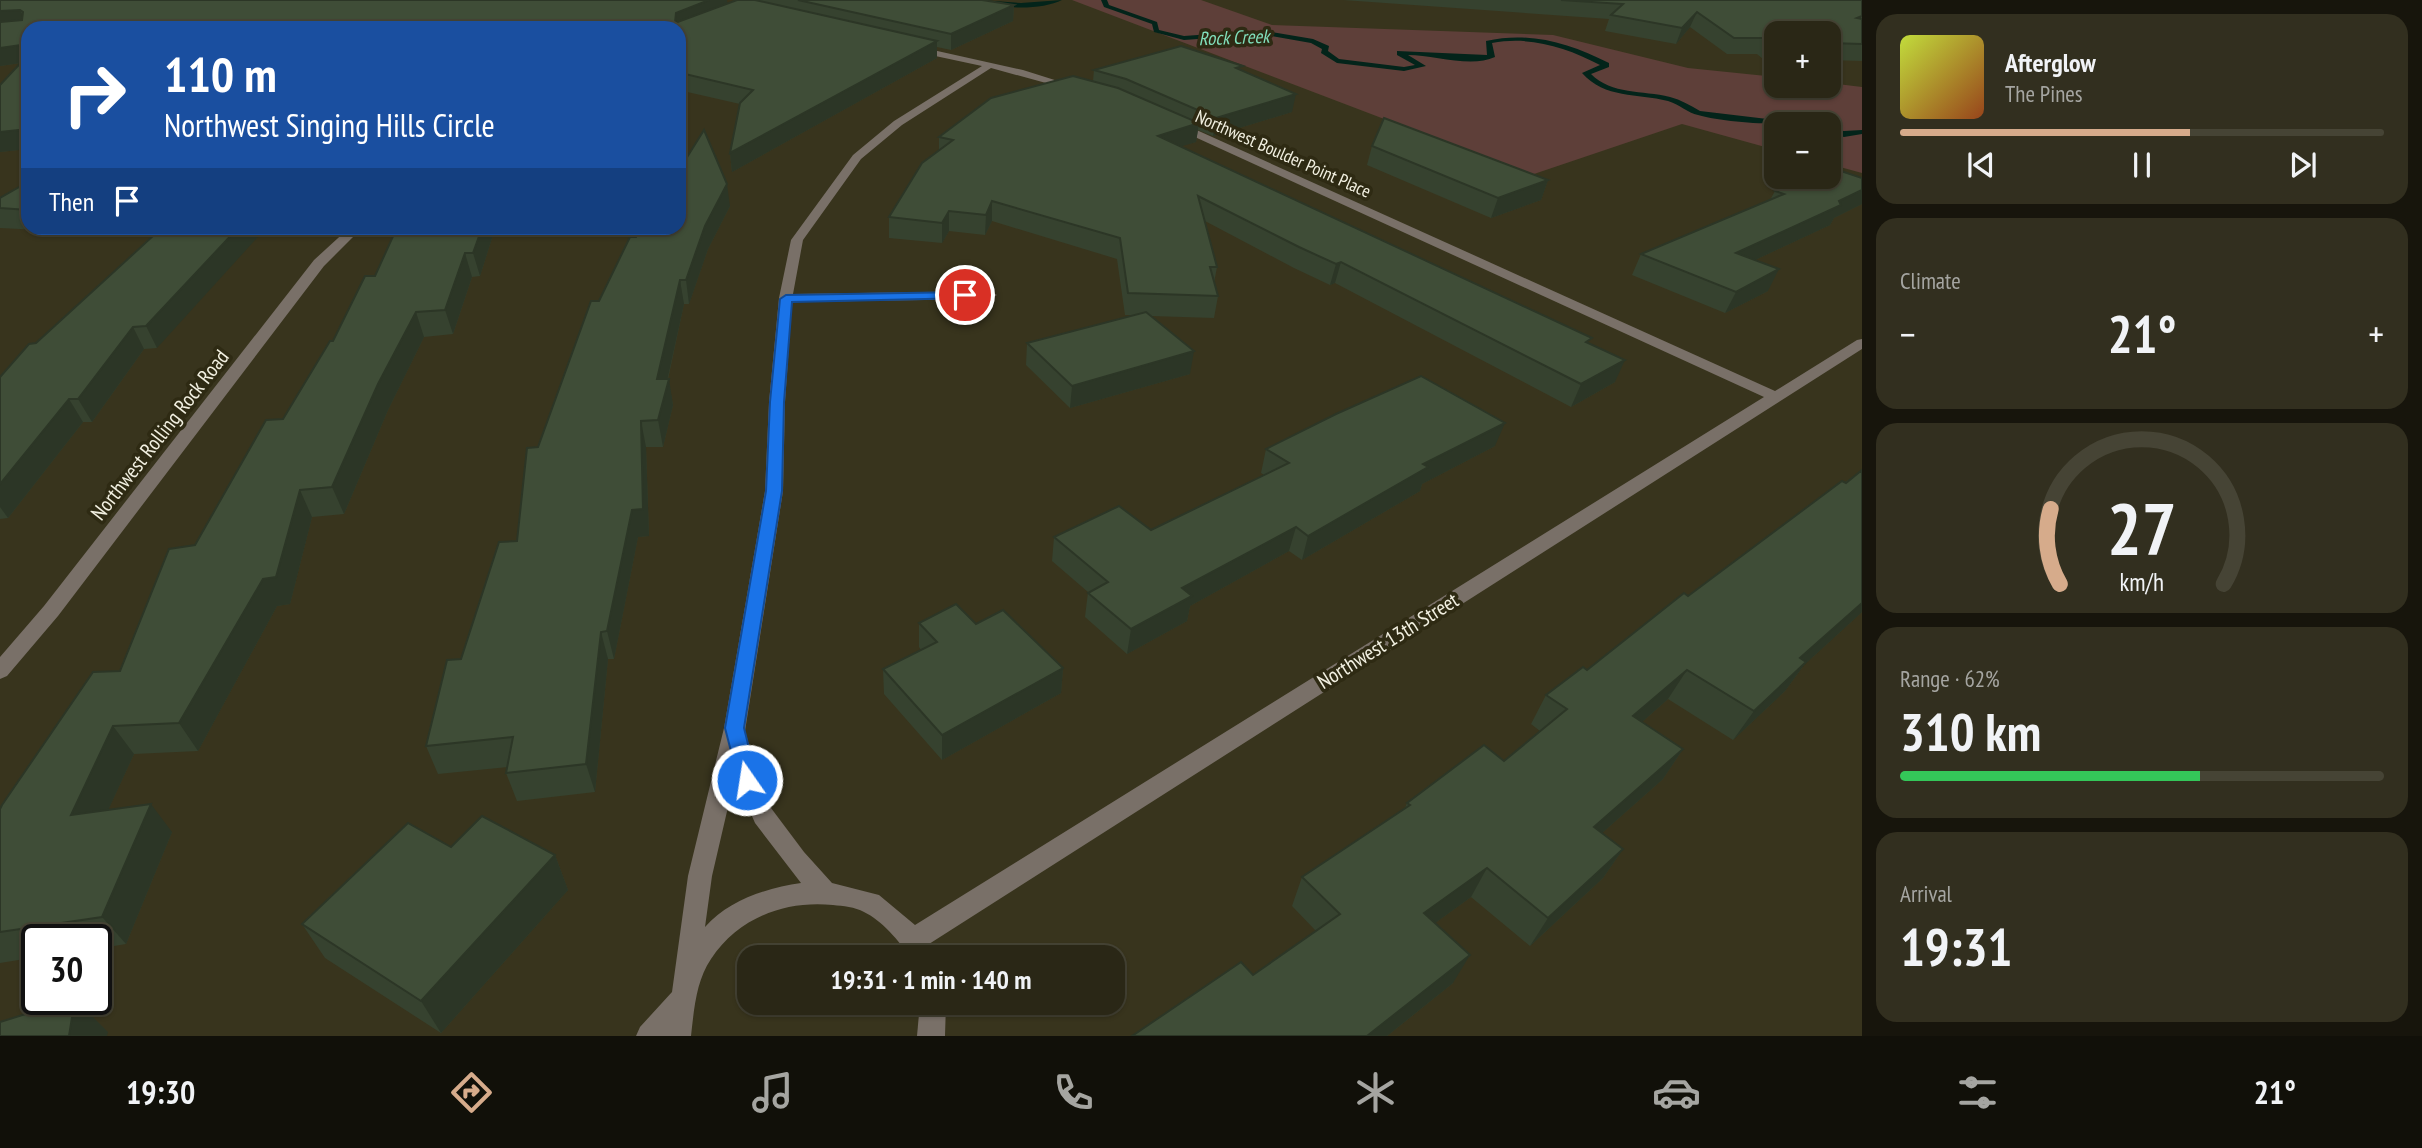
<!DOCTYPE html>
<meta charset="utf-8">
<style>
:root{--surface:#2a2716;--page:#322f1f;--text:#f1f3f6;--muted:#a5a5a1;--line:#464435;--accent:#d6ab8b}
body{margin:0;font-family:"PT Sans Narrow",sans-serif;background:var(--page);color:var(--text);height:100vh;display:flex;flex-direction:column;font-size:26px;white-space:nowrap}
*{box-sizing:border-box;margin:0}
p{font-size:23px;color:var(--muted)}
.icon{flex:none;width:38px;height:38px;fill:none;stroke:currentColor;stroke-width:2;stroke-linecap:round;stroke-linejoin:round}
.map{position:relative;flex:1;overflow:hidden}
.panel{display:flex;flex-direction:column;gap:14px;padding:14px;background:#17150c;width:560px}
.panel>*{flex:none}
.banner{position:absolute;left:21px;top:21px;width:665px;height:214px;border-radius:21px;box-shadow:0 2px 5px #0004,0 0 0 2px var(--line);background:#1a4fa0;color:#fff;overflow:hidden}
.buttons{position:absolute;left:1764px;top:21px;display:grid;gap:14px}
.buttons a{display:grid;place-items:center;width:77px;height:77px;border-radius:14px;background:var(--surface);box-shadow:0 2px 5px #0004,0 0 0 2px var(--line);font-size:35px}
.speed{position:absolute;left:21px;top:924px;display:flex;gap:14px;font-size:35px;font-weight:700;text-align:center}
.speed>*{display:grid;place-content:center;width:91px;height:91px;border-radius:50%;background:var(--surface);box-shadow:0 2px 5px #0004,0 0 0 2px var(--line);line-height:1}
.speed .limit{border:4px solid #111;border-radius:10px;background:#fff;color:#111}
.pin{position:absolute;display:grid;place-items:center;width:60px;height:60px;color:#fff;margin:-30px;border:4px solid #fff;border-radius:50%;box-shadow:0 2px 7px #0007}
.me{position:absolute;width:77px;margin:-38px;rotate:347deg;stroke-linejoin:round;filter:drop-shadow(0 0 5px #0008)}
.turn{display:flex;align-items:center;gap:24px;height:147px;padding:0 28px;font-size:32px}
.turn .icon{width:91px;height:91px;stroke-width:2.5}
.turn b{display:block;font-size:49px;line-height:60px}
.then{display:flex;align-items:center;height:66px;padding:0 28px;background:#0003;gap:14px;font-size:26px}
.big{font-size:52px;font-weight:700;line-height:1.1}
.panel .widget{flex:1;display:flex;flex-direction:column;justify-content:center;gap:10px;min-width:0;padding:0 24px;border-radius:21px;background:var(--page)}
.panel .dial{align-items:center;gap:0}
.dial svg{height:182px;overflow:visible;fill:none;stroke:var(--line);stroke-width:7;stroke-linecap:round;text-anchor:middle}
.dial text{fill:var(--text);stroke:none}
.song{display:flex;align-items:center;gap:21px}
.cover{width:84px;height:84px;border-radius:10px;background:linear-gradient(135deg,hsl(70 70% 55%),hsl(20 70% 35%))}
.played{height:7px;border-radius:4px;background:linear-gradient(90deg,var(--accent) 60%,var(--line) 60%)}
.keys{display:flex;justify-content:space-around;direction:ltr}
.heat{display:flex;justify-content:space-between;align-items:center;font-size:38px;direction:ltr}
.charge{height:10px;border-radius:5px;background:linear-gradient(90deg,#34c759 62%,var(--line) 0)}
.trip{position:absolute;left:737px;top:945px;width:388px;height:70px;border-radius:21px;background:var(--surface);box-shadow:0 2px 5px #0004,0 0 0 2px var(--line);font-weight:700;line-height:70px;text-align:center}
.tabs{display:flex;height:112px;justify-content:space-around;align-items:center;background:#111009;color:var(--muted)}
.tabs .icon{width:49px;height:49px}
.tabs .active{color:var(--accent)}
.tabs b{font-size:32px;color:var(--text)}
main{display:flex;flex:1;min-height:0}
.map>svg:first-child{display:block}
.green{fill:#5e3f39}
.lines{fill:none;stroke-linecap:round;stroke-linejoin:round}
.stream{fill:#03241a;fill-rule:evenodd}
.street{fill:#797068;fill-rule:evenodd}
.wall{fill:#36422f}
.shaded-wall{fill:#2c3626}
.building{fill:#3f4d37;stroke:#2c3626;stroke-width:2}
.route{fill:#1a73e8;stroke:#114b97;stroke-width:2}
.labels{text-anchor:middle;stroke-width:7;stroke-linejoin:round;paint-order:stroke}
.far-street-label{font-size:18px;fill:#f2f0e1;stroke:#2e2a13}
.far-water-label{font-size:19px;font-style:italic;fill:#81dfbb;stroke:#2e2a13}
.street-label{font-size:21px;fill:#f2f0e1;stroke:#2e2a13}
</style>
<main>
<div class="map">
<svg width="1862" height="1036" viewBox="0 0 1862 1036">
<rect width="100%" height="100%" fill="#38341d"/>
<polygon class="green" points="1072,0 1201,0 1272,25 1553,35 1688,68 1776,77 1776,86 1829,86 1829,83 1862,87 1862,173 1829,164 1829,124 1776,124 1776,150 1682,124 1531,175"/>
<g class="lines">
<g class="stream">
<path d="M 980,0 L 1021,3 L 1062,0 C 1042,10 1000,10 980,0 Z"/>
<path d="M 1101,0 L 1107,0 L 1109,5 L 1157,22 L 1159,30 L 1184,36 L 1225,33 L 1255,36 L 1265,31 L 1313,39 L 1329,46 L 1328,51 L 1339,59 L 1404,67 L 1415,65 L 1397,55 L 1397,51 L 1487,55 L 1486,41 C 1530,31 1569,43 1609,63 L 1609,67 L 1591,74 C 1612,95 1642,90 1670,97 C 1681,100 1690,105 1700,111 L 1792,122 L 1796,124 C 1771,125 1722,122 1698,115 C 1688,113 1679,104 1668,101 C 1637,93 1605,99 1582,73 L 1600,65 C 1566,47 1530,36 1492,43 L 1495,57 C 1471,68 1434,55 1408,55 L 1426,66 L 1404,71 L 1337,63 L 1321,53 L 1322,49 L 1311,43 L 1266,35 L 1256,40 L 1225,37 L 1184,40 L 1154,32 L 1152,24 L 1104,7 Z"/>
<polygon points="1829,129 1844,131 1862,130 1862,134 1844,137 1829,133"/>
</g>
<g class="street">
<path d="M 915,46 L 1023,70 L 1080,88 L 1075,91 L 991,68 L 902,125 L 861,159 L 803,240 L 793,294 L 990,291 L 997,295 L 990,299 L 792,302 L 785,402 L 783,491 L 745,731 L 765,800 L 804,852 L 832,883 L 879,895 L 915,925 L 1764,397 L 1173,127 L 1173,123 L 1181,123 L 1775,391 L 1857,340 L 1862,339 L 1862,349 L 929,944 L 935,957 L 909,957 C 900,941 881,920 864,912 C 855,907 843,906 833,905 C 785,900 738,918 711,959 C 696,981 694,1010 691,1036 L 636,1036 L 640,1027 L 672,992 L 688,876 L 724,728 L 765,491 L 769,402 L 779,298 L 791,240 L 853,155 L 894,121 L 982,66 L 912,51 L 911,49 ZM 735,777 L 755,823 L 801,883 C 767,888 729,900 705,927 L 712,876 Z"/>
<polygon points="349,228 362,228 324,266 58,616 7,676 0,679 0,657 44,606 314,260"/>
<polygon points="920,1003 946,1003 945,1036 917,1036"/>
</g>
</g>
<g class="wall">
<polygon points="0,0 727,0 727,4 735,1 733,0 982,0 1014,5 1013,21 951,50 937,47 937,58 732,172 730,153 740,104 683,91 679,93 679,28 28,28 28,149 0,152 0,85 21,63 0,66"/>
<polygon points="1343,0 1862,0 1862,61 1829,60 1829,33 1776,33 1776,59 1763,59 1757,54 1727,54 1690,27 1676,44 1605,31 1609,19"/>
<polygon points="1094,70 1242,71 1292,112 1213,136 1198,130 1196,142 1181,146 1590,343 1615,382 1571,407 1335,283 1330,285 1294,268 1205,221 1217,267 1214,283 1218,296 1214,318 1151,316 1190,374 1070,408 1026,365 1027,343 1133,315 1125,315 1117,259 992,221 985,235 949,231 942,243 889,238 889,217 939,150 939,137 1093,81"/>
<polygon points="1372,146 1548,180 1541,200 1491,218 1367,165"/>
<polygon points="1862,178 1862,204 1834,218 1830,225 1755,260 1768,291 1725,313 1632,275 1641,254 1770,200 1775,191"/>
<polygon points="28,182 28,228 67,228 61,231 0,228 0,198"/>
<polygon points="730,206 708,249 689,304 684,304 668,379 673,405 663,447 646,447 649,536 638,537 614,659 608,659 595,792 517,801 506,773 508,767 438,774 426,746 461,659 517,541 538,447 599,301 636,237"/>
<polygon points="154,228 157,348 144,349 92,422 83,422 8,518 0,519 0,377 152,237 149,231"/>
<polygon points="493,235 480,276 472,277 453,334 424,337 388,410 344,514 312,517 290,604 277,606 198,751 134,754 108,810 172,832 126,944 96,949 96,940 37,940 37,957 0,963 0,809 120,671 195,545 283,419 375,276"/>
<polygon points="1495,446 1422,484 1420,491 1302,560 1289,551 1190,606 1187,621 1127,654 1085,617 1088,592 1052,561 1054,537 1151,530 1264,475 1261,473 1266,449"/>
<polygon points="1862,470 1862,612 1804,665 1785,691 1733,740 1668,699 1642,722 1683,749 1663,779 1602,833 1623,849 1603,878 1530,946 1471,897 1435,923 1453,983 1387,1036 1132,1036 1253,975 1316,931 1292,906 1302,877 1405,808 1407,803 1504,761 1540,731 1531,724 1546,695 1587,670"/>
<polygon points="919,623 976,624 1063,668 1061,693 942,760 884,694 883,669 921,650 919,647"/>
<polygon points="451,847 555,855 568,890 441,1033 325,958 302,924"/>
</g>
<g class="shaded-wall">
<polygon points="709,0 727,0 728,8 675,23 676,13"/>
<polygon points="1014,5 1013,21 951,50 951,34"/>
<polygon points="20,10 28,25 0,27 0,11"/>
<polygon points="1697,12 1690,27 1676,44 1682,28"/>
<polygon points="451,22 453,28 434,28"/>
<polygon points="937,41 937,58 732,172 730,153"/>
<polygon points="28,44 28,62 0,66 0,48"/>
<polygon points="681,73 683,91 679,93 679,74"/>
<polygon points="1296,94 1292,112 1213,136 1216,118"/>
<polygon points="1199,123 1196,142 1156,154 1158,136"/>
<polygon points="28,129 28,149 0,152 0,132"/>
<polygon points="1548,180 1541,200 1491,218 1498,198"/>
<polygon points="727,184 730,206 708,249 689,304 686,280 705,226"/>
<polygon points="1862,190 1862,204 1834,218 1830,225 1725,274 1736,253"/>
<polygon points="992,201 992,221 985,235 986,215"/>
<polygon points="949,211 949,231 942,243 942,223"/>
<polygon points="238,228 266,228 157,348 146,326"/>
<polygon points="482,228 501,228 493,235 480,276 473,253"/>
<polygon points="465,253 472,277 453,334 445,310"/>
<polygon points="1341,262 1335,283 1330,285 1336,264"/>
<polygon points="1779,269 1768,291 1725,313 1736,292"/>
<polygon points="680,280 684,304 662,404 669,379 673,405 663,447 658,420 657,379"/>
<polygon points="416,312 424,337 388,410 344,514 332,487 378,384"/>
<polygon points="133,327 144,349 92,422 78,399"/>
<polygon points="1194,351 1190,374 1070,408 1072,386"/>
<polygon points="1625,360 1615,382 1571,407 1581,384"/>
<polygon points="69,399 83,422 8,518 0,507 0,484"/>
<polygon points="641,421 646,447 649,536 638,537 614,659 607,631"/>
<polygon points="1505,423 1495,446 1422,484 1420,491 1302,560 1308,536 1423,464"/>
<polygon points="300,490 312,517 290,604 277,606 198,751 179,723"/>
<polygon points="1296,527 1289,551 1190,606 1187,621 1127,654 1131,629 1182,588"/>
<polygon points="1862,603 1862,612 1804,665 1785,691 1733,740 1754,711 1800,658"/>
<polygon points="601,632 608,659 595,792 586,764"/>
<polygon points="1063,668 1061,693 942,760 942,735"/>
<polygon points="1687,670 1668,699 1615,746 1633,716"/>
<polygon points="113,726 134,754 93,843 71,815"/>
<polygon points="1683,749 1663,779 1575,857 1594,827"/>
<polygon points="151,804 172,832 126,944 102,917"/>
<polygon points="1623,849 1603,878 1530,946 1548,918"/>
<polygon points="555,855 568,890 441,1033 421,1001"/>
<polygon points="1487,868 1471,897 1409,942 1424,913"/>
<polygon points="1470,955 1453,983 1387,1036 1367,1036"/>
<polygon points="75,999 108,1032 107,1036 69,1036"/>
</g>
<g class="building">
<polygon points="0,0 709,0 676,13 675,23 737,0 755,0 937,41 730,153 740,103 753,90 681,73 679,74 679,28 472,28 451,22 434,28 28,28 28,44 0,48 0,22 22,20 23,12 20,10 0,11"/>
<polygon points="798,0 982,0 1014,5 951,34"/>
<polygon points="1561,0 1862,0 1862,16 1857,18 1862,19 1862,44 1829,43 1829,33 1776,33 1776,42 1771,42 1764,38 1734,38 1697,12 1682,28 1611,15 1623,4"/>
<polygon points="1181,46 1243,66 1236,68 1296,94 1216,118 1126,79 1094,70"/>
<polygon points="28,55 28,129 0,132 0,85"/>
<polygon points="1073,76 1118,88 1199,123 1158,136 1592,338 1586,342 1625,360 1581,384 1341,262 1336,264 1299,247 1198,196 1217,267 1210,267 1218,296 1128,293 1120,238 992,201 986,215 949,211 942,223 889,217 922,163 953,140 939,137 991,98"/>
<polygon points="1384,118 1548,180 1498,198 1372,146"/>
<polygon points="704,130 727,184 705,226 686,280 680,280 657,379 669,379 658,420 641,421 643,509 632,510 607,631 601,632 586,764 506,773 513,737 426,746 447,660 461,659 499,542 517,541 527,448 538,447 591,301 599,301 630,237 636,237 642,228 679,228 679,170"/>
<polygon points="1829,167 1862,178 1862,190 1839,201 1841,205 1736,253 1779,269 1736,292 1641,254 1784,194 1775,191 1808,177 1829,177"/>
<polygon points="28,182 28,210 0,208 0,198"/>
<polygon points="154,228 238,228 146,326 133,327 78,399 69,399 0,484 0,377 29,344 36,343 153,236 149,231"/>
<polygon points="401,228 482,228 473,253 465,253 445,310 416,312 378,384 332,487 300,490 276,577 263,579 179,723 113,726 71,815 151,804 102,917 0,932 0,809 2,805 93,672 120,671 169,549 195,545 266,420 283,419 330,341 333,341 365,276 375,276 394,234"/>
<polygon points="1146,312 1194,351 1072,386 1027,343"/>
<polygon points="1421,376 1505,423 1423,464 1428,467 1308,536 1296,527 1182,588 1192,596 1131,629 1088,593 1108,582 1054,537 1119,506 1151,530 1289,463 1266,449 1336,414"/>
<polygon points="1862,470 1862,603 1800,658 1806,662 1754,711 1687,670 1633,716 1683,749 1594,827 1623,849 1548,918 1487,868 1424,913 1470,955 1367,1036 1132,1036 1241,962 1253,975 1340,914 1302,877 1410,805 1407,803 1484,745 1504,761 1567,709 1546,695 1583,667 1587,670 1684,593 1688,596 1842,481 1846,483"/>
<polygon points="956,604 976,624 1003,610 1063,668 942,735 883,669 937,642 919,623"/>
<polygon points="482,816 555,855 421,1001 302,924 408,823 451,847"/>
<polygon points="74,999 75,999 69,1036 0,1036 0,1022"/>
</g>
<polygon class="route" points="965,292 970,293 970,298 792,302 784,402 782,491 744,728 757,780 754,786 747,788 740,786 725,728 766,491 770,402 780,299 786,295"/>
<g class="labels">
<g class="far-street-label">
<text transform="translate(1283 154) rotate(24)" y="6">Northwest Boulder Point Place</text>
</g>
<g class="far-water-label">
<text transform="translate(1234 37) rotate(-2)" y="7">Rock Creek</text>
</g>
<g class="street-label">
<text transform="translate(160 435) rotate(-52)" y="7">Northwest Rolling Rock Road</text>
<text transform="translate(1388 641) rotate(-32)" y="7">Northwest 13th Street</text>
</g>
</g>
</svg>
<div class="buttons">
<a>+</a>
<a>−</a>
</div>
<div class="speed"><div class="limit">30</div></div>
<div class="pin" style="left:965px;top:295px;background:#d93025"><svg class="icon" aria-label="arrive" viewBox="0 0 24 24"><path d="M6 21V4h12l-3 4 3 4H6"/></svg></div>
<svg class="me" style="left:747px;top:780px" viewBox="-20 -20 40 40"><circle r="17" fill="#1a73e8" stroke="#fff" stroke-width="3"/><path d="M0-11L8 9 0 5-8 9z" fill="#fff"/></svg>
<div class="trip">19:31 · 1 min · 140 m</div>
<div class="banner">
<div class="turn"><svg class="icon" aria-label="right" viewBox="0 0 24 24"><path d="M7 20v-9h11M14 6l5 5-5 5"/></svg><div><b>110 m</b>Northwest Singing Hills Circle</div></div>
<div class="then">Then<svg class="icon" aria-label="arrive" viewBox="0 0 24 24"><path d="M6 21V4h12l-3 4 3 4H6"/></svg></div>
</div>
</div>
<section class="panel">
<div class="widget">
<div class="song"><i class="cover"></i><div><b>Afterglow</b><p>The Pines</p></div></div>
<div class="played"></div>
<div class="keys"><svg class="icon" aria-label="previous" viewBox="0 0 24 24"><path d="M18 5L8 12l10 7zM5 5v14"/></svg><svg class="icon" aria-label="pause" viewBox="0 0 24 24"><path d="M8 5v14M16 5v14"/></svg><svg class="icon" aria-label="next" viewBox="0 0 24 24"><path d="M6 5l10 7-10 7zM19 5v14"/></svg></div>
</div>
<div class="widget"><p>Climate</p>
<div class="heat"><a>−</a><b class="big">21°</b><a>+</a></div>
</div>
<div class="widget dial"><svg viewBox="0 0 100 80">
<path d="M14 69A42 42 0 1 1 86 69"/>
<path d="M14 69A42 42 0 0 1 10 36" stroke="#d6ab8b"/>
<text x="50" y="56" font-size="32" font-weight="700">27</text>
<text x="50" y="72" font-size="11">km/h</text>
</svg></div>
<div class="widget"><p>Range · 62%</p><b class="big">310 km</b><div class="charge"></div></div>
<div class="widget"><p>Arrival</p><b class="big">19:31</b></div>
</section>
</main>
<nav class="tabs">
<b>19:30</b>
<svg class="icon active" aria-label="directions" viewBox="0 0 24 24"><path d="M12 3l9 9-9 9-9-9zM9 14v-3h6M13 9l2 2-2 2"/></svg>
<svg class="icon" aria-label="music" viewBox="0 0 24 24"><path d="M9 18V5l10-2v13"/><circle cx="6" cy="18" r="3"/><circle cx="16" cy="16" r="3"/></svg>
<svg class="icon" aria-label="phone" viewBox="0 0 24 24"><path d="M5 4h4l2 5-3 2q2 4 5 5l2-3 5 2v4C11 20 4 13 5 4z"/></svg>
<svg class="icon" aria-label="climate" viewBox="0 0 24 24"><path d="M12 3v18M4 7l16 10M4 17L20 7"/></svg>
<svg class="icon" aria-label="car" viewBox="0 0 24 24"><path d="M5 17H2v-5l4-1 3-4h7l3 4 3 1v5h-3M9 17h6M6 11h13"/><circle cx="7" cy="17" r="2"/><circle cx="17" cy="17" r="2"/></svg>
<svg class="icon" aria-label="filters" viewBox="0 0 24 24"><path d="M4 7h16M4 17h16"/><circle cx="9" cy="7" r="2"/><circle cx="15" cy="17" r="2"/></svg>
<b>21°</b>
</nav>
